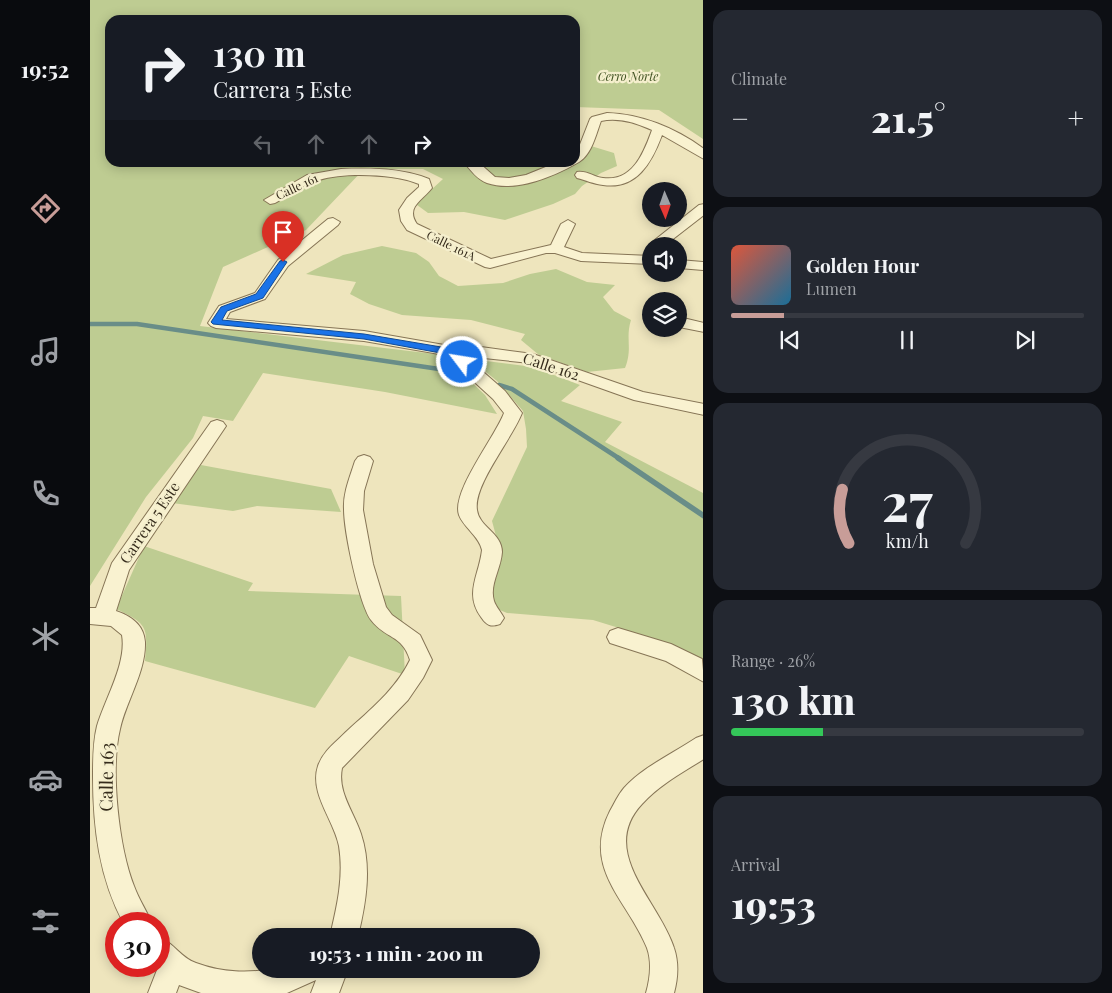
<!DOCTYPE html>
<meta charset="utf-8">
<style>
:root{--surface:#171b24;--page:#242831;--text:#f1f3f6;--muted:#9ea1a6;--line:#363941;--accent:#c89d98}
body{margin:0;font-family:"Playfair Display",serif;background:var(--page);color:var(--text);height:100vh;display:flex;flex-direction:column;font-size:19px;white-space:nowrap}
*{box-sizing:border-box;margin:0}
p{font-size:16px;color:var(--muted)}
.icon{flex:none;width:28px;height:28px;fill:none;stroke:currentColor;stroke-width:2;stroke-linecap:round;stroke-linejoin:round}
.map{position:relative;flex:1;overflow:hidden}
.drawer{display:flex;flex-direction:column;gap:10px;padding:10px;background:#0d0f14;width:409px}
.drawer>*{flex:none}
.banner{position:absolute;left:15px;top:15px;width:475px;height:152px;border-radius:15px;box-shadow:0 2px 12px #0003;background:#171b24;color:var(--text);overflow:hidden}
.needle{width:32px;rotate:178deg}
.controls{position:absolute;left:552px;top:182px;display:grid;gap:10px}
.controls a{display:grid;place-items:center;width:45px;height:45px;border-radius:50%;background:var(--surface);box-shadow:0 2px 12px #0003;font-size:25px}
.speed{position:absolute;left:15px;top:912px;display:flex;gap:10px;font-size:25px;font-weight:700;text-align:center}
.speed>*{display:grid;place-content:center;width:65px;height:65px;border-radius:50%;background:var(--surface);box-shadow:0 2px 12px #0003;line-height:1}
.speed .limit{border:8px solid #d22;background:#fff;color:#111}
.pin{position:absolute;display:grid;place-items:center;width:42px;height:42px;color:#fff;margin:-51px -21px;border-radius:50% 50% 50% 0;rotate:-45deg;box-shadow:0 0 5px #0007}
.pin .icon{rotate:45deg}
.me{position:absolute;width:55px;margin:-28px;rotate:301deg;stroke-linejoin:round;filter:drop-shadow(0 0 4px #0008)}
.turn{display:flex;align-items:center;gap:18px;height:105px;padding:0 25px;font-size:22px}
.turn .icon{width:65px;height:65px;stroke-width:2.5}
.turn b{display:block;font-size:35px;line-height:42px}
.lanes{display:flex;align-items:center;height:48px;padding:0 25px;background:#0003;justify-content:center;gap:25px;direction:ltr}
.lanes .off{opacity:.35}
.big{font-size:38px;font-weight:800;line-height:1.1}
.drawer .tile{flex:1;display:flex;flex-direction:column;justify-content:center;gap:8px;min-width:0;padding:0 18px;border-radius:15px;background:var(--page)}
.drawer .dial{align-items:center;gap:0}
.dial svg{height:130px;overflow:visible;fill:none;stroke:var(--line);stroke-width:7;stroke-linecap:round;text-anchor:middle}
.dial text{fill:var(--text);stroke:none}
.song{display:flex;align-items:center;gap:15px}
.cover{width:60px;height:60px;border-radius:8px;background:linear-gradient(135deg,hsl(10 70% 55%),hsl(200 70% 35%))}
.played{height:5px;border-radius:2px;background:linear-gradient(90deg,var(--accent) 15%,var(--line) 15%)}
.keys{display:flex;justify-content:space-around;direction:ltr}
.heat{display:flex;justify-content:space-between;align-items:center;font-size:28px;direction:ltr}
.charge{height:8px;border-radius:4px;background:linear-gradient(90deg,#34c759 26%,var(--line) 0)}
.trip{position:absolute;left:162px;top:928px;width:288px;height:50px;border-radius:25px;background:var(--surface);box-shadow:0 2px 12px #0003;font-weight:800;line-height:50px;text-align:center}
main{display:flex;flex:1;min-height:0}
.tabs{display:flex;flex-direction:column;width:90px;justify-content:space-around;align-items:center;background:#090b0e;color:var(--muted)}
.tabs .icon{width:35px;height:35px}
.tabs .selected{color:var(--accent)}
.tabs b{font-size:22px;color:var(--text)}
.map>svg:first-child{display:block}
.green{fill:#becc92}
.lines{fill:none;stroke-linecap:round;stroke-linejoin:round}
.stream-far1{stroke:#698d88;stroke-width:4.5}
.stream{stroke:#698d88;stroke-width:5.5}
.minor-casing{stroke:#867556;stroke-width:2}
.minor{fill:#f9f2d0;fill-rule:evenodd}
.route{fill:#1a73e8;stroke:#114b97}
.labels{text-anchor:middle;stroke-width:4.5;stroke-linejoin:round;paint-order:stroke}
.far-park-label{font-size:12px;font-style:italic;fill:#405222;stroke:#f5efcd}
.far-street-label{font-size:12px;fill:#352b1b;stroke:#f5efcd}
.street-label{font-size:15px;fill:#352b1b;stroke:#f5efcd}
.near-street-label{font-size:18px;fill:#352b1b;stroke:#f5efcd}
</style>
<main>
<nav class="tabs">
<b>19:52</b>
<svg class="icon selected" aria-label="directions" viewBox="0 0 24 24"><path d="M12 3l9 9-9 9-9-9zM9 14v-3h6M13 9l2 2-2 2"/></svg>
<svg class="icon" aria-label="music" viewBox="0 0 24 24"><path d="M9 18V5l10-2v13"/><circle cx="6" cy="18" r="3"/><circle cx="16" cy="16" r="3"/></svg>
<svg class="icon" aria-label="phone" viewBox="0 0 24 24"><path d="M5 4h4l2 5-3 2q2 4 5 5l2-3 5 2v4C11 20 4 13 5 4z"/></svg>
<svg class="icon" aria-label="climate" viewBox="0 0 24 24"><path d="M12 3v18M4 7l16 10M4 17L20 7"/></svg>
<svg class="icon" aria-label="car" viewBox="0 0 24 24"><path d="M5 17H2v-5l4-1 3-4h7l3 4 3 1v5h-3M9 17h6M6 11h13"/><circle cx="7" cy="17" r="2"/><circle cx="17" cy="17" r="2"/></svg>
<svg class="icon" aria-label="filters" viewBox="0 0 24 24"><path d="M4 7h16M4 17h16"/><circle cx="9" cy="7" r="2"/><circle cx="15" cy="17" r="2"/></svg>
</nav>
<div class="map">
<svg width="614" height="993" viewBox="0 0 614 993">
<rect width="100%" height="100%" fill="#eee5bd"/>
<g class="green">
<polygon points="0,0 613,0 613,139 569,110 485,107 485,20 20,20 20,162 485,162 485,123 489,128 487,139 501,146 524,153 527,166 511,173 492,186 485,194 463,204 415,220 374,212 338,213 323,202 341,190 353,179 333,169 274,169 216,230 133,267 110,326 353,355 395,395 407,414 295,392 173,373 143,421 113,416 103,438 56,497 0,586"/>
<path d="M 292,246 L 326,253 L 339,262 L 349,276 L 368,286 L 413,283 L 440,274 L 466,269 L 497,282 L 525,285 L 513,297 L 524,311 L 541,320 C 535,339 543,348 535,368 L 497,372 L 449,355 L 431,340 L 435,334 L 381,320 L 312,315 L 279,304 L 260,294 L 266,282 L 216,274 L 253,255 Z"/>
<polygon points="380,359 443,367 490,385 471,401 532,422 515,442 613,493 613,663 591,651 555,636 503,620 417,613 405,608 399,595 407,576 410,551 402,521 437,447 436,429 433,411 407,381"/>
<polygon points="111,465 241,489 251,512 167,506 143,511 82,503"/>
<path d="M 54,546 L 163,583 L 158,591 L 311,596 L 315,675 L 259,656 L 225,708 L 55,661 C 58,627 58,624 26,609 Z"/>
</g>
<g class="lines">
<g class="stream-far1">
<polyline points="0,324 47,324 349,369 376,376"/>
<polyline points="409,385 422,389 530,459"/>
</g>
<polyline class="stream" points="528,458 614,516"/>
<g class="minor-casing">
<g id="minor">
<path d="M 517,113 C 551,114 586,128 614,149 L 614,159 L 572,135 C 562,162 547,190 513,185 C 504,184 495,180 487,178 L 485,175 L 487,172 C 496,170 504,177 513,178 C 543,182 554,152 562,130 C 547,123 528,117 511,121 C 506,134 502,154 489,162 C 465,176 426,193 397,183 C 388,180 380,170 374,162 L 388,162 L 405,177 L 419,178 L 436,175 L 468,162 L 485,162 L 485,152 L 489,147 L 500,119 L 502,117 Z"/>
<path d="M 251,169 C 281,168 312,168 339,179 L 342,188 C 333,200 315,207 327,224 L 401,259 L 461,245 L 471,224 L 478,220 L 485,224 L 474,247 L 492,253 L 561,256 L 561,264 L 491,261 L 465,253 L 456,253 L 400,268 L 395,267 L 317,230 L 311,221 L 309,210 L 317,198 L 329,187 L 329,184 C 305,174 255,172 229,180 C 213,184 199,195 185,203 L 180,204 L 174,200 L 217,175 Z"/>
<polygon points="614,204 614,215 574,246 561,246 561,249 559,246 561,243 609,205"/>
<path d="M 243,218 L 250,222 L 248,225 L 198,266 L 175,299 L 140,312 L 136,319 L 274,331 L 360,346 L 391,347 L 443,354 L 553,392 L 614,404 L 614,415 L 544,400 L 440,363 L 375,356 L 415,391 L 432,413 C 422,439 383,485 387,510 C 389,527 412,533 412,552 C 411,569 399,585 404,601 C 406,607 411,612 414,618 L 410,624 C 401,627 397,626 391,617 C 374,593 389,576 392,550 C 389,536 374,528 369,515 C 361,492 405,437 414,413 L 403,399 L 355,355 L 274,341 L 126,328 L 121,326 L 118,323 L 129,306 L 165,293 L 188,260 L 238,219 Z"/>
<polygon points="589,260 614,262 614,270 589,268"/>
<polygon points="589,317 614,323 614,332 589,327"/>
<path d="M 127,420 L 133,422 L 136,426 L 39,570 L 26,611 C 41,616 54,625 55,642 C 56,672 36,701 30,729 C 20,770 29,848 44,886 C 49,900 57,911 62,924 L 34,924 C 9,878 3,827 3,776 C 3,759 3,742 7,726 C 15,699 37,663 32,635 L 21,626 L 0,624 L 0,608 L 6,608 L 22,563 L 121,422 Z"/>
<path d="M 274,455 L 280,457 L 283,461 L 274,491 L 273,510 L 283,564 L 296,607 L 302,615 L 330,635 L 342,660 L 333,678 L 318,700 L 252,768 C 247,792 264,812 271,834 C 282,867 276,903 268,936 L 240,936 C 247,906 254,877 249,846 C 244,820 219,793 228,766 C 233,751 246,742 257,731 C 280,710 306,689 320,660 C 312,634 295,639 281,620 C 269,603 254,532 254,509 C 253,493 260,477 265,461 L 268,457 Z"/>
<polygon points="528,628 581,644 612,659 614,682 576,661 520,643 517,637 520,631"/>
<path d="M 614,735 L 614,759 C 593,772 569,785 552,804 C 507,852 570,902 584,948 C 589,963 588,978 584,993 L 556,993 C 560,979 562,962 557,948 C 538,900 491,869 520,811 C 524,804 528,795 534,788 C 553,767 582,754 606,738 Z"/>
<path d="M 69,937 C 84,943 91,958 106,963 C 133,973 158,973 185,969 C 203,966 240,968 258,969 L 249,993 L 221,993 L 226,980 L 197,993 L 111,993 L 89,985 L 86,993 L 58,993 L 67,970 L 64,966 L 69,966 Z"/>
</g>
</g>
<use href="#minor" class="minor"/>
</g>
<polygon class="route" points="193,260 197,262 173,298 137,311 132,320 274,334 363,349 377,362 372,365 356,354 274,339 123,324 121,322 131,307 166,294 190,261"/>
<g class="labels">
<g class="far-park-label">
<text x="538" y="81">Cerro Norte</text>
</g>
<g class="far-street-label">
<text transform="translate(207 187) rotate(-25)" y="4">Calle 161</text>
<text transform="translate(361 246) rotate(26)" y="4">Calle 161A</text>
</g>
<g class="street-label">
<text transform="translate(461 367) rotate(18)" y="5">Calle 162</text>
<text transform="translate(60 523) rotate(-56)" y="5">Carrera 5 Este</text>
</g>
<g class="near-street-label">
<text transform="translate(17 777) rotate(-89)" y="6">Calle 163</text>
</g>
</g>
</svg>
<div class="controls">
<a><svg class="needle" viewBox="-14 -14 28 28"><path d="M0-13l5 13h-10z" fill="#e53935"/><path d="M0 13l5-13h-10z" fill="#9ea1a6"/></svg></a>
<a><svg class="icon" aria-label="sound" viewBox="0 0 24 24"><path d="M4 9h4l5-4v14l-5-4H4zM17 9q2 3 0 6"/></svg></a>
<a><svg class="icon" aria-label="layers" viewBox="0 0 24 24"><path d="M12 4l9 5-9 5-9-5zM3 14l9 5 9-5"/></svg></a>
</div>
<div class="speed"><div class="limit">30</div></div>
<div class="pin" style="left:193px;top:262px;background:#d93025"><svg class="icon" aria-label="arrive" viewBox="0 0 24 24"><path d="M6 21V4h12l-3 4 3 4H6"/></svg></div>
<svg class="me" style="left:372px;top:362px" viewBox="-20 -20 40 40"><circle r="17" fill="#1a73e8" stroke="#fff" stroke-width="3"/><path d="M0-11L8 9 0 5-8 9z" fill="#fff"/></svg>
<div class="trip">19:53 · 1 min · 200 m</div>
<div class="banner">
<div class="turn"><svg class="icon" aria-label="right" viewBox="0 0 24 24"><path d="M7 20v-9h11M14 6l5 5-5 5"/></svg><div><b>130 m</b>Carrera 5 Este</div></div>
<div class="lanes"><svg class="icon off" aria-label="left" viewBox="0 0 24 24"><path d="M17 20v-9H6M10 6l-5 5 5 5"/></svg><svg class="icon off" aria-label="ahead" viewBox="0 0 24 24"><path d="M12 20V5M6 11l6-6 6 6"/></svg><svg class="icon off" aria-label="ahead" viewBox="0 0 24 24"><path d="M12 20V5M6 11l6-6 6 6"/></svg><svg class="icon" aria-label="right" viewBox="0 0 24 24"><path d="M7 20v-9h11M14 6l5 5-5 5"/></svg></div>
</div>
</div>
<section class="drawer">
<div class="tile"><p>Climate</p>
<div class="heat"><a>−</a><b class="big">21.5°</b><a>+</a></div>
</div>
<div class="tile">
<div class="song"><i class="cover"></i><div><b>Golden Hour</b><p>Lumen</p></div></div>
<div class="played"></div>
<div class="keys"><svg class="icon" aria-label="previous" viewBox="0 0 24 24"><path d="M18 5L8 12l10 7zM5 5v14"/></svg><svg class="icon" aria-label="pause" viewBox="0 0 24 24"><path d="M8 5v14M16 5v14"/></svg><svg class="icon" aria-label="next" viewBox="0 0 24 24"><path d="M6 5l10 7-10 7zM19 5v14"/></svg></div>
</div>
<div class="tile dial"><svg viewBox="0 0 100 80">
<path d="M14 69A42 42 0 1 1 86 69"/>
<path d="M14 69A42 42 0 0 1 10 36" stroke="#c89d98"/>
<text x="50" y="56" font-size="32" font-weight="700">27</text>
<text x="50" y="72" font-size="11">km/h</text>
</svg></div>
<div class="tile"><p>Range · 26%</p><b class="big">130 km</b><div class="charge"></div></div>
<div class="tile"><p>Arrival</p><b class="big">19:53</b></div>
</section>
</main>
